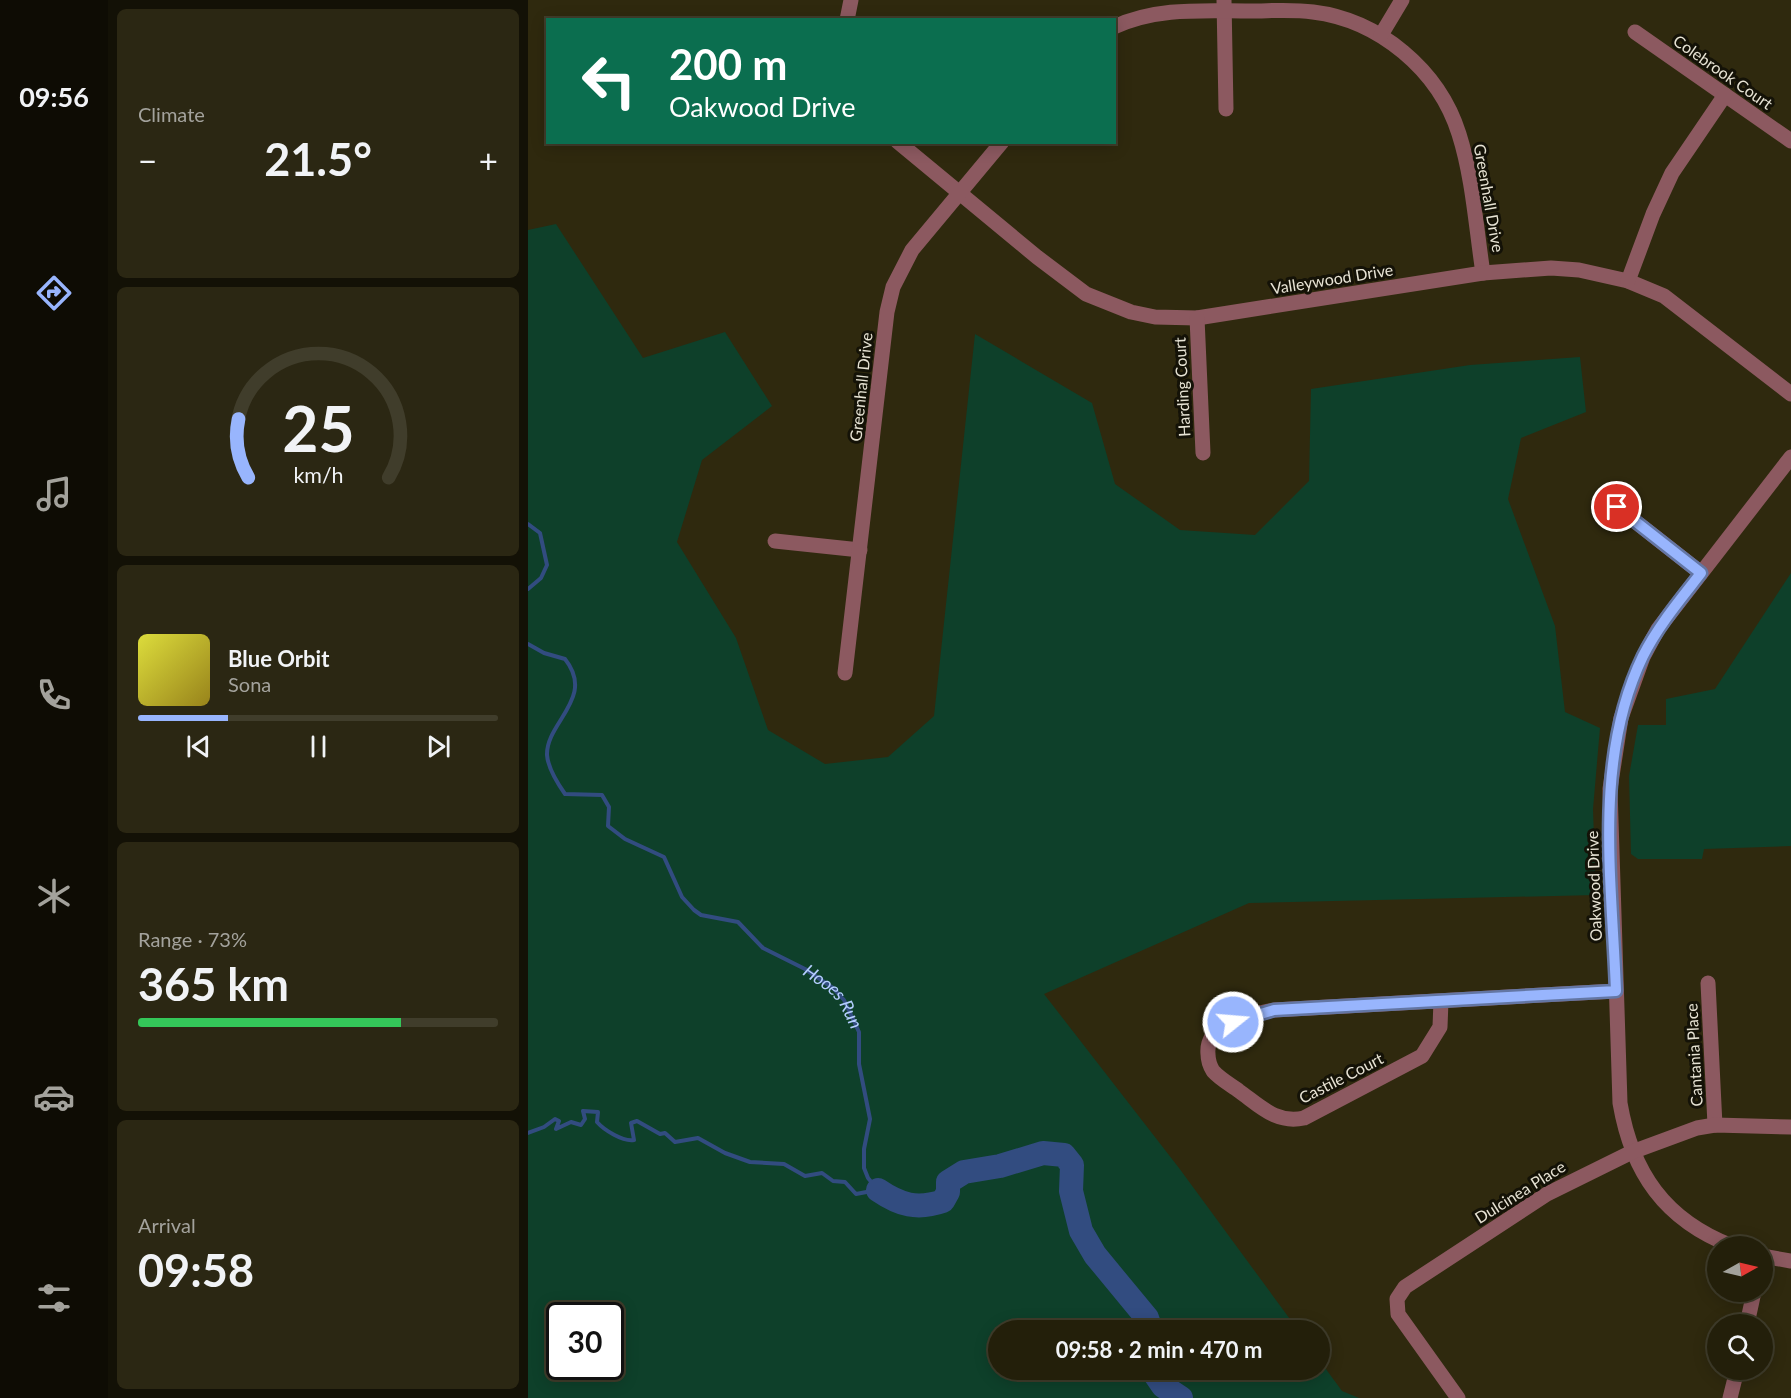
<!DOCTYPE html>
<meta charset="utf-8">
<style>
:root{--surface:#231f0a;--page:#2b2713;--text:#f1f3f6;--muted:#a3a29c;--line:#403d2b;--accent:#98b5fd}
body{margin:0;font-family:Lato,sans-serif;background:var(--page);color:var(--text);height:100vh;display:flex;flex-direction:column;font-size:22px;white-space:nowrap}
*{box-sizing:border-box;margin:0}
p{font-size:20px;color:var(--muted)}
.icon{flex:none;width:33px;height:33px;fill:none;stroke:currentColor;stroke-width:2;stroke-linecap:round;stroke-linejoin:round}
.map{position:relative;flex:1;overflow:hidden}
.panel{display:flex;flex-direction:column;gap:9px;padding:9px;background:#131106;width:420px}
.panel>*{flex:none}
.banner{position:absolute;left:18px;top:18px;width:570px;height:126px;border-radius:0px;box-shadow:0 3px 15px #0003,0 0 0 2px var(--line);background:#0b6e4f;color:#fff;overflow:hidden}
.needle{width:39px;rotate:82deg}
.controls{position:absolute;left:1179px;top:1236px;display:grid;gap:12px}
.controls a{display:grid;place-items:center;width:66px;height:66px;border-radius:50%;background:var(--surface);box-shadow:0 3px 15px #0003,0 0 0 2px var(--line);font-size:30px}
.speed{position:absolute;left:18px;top:1302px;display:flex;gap:12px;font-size:30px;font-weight:700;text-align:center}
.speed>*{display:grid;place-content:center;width:78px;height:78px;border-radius:50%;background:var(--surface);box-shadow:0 3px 15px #0003,0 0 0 2px var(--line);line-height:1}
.speed .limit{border:3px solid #111;border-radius:9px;background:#fff;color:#111}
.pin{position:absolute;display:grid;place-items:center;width:51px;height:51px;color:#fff;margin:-26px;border:3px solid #fff;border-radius:50%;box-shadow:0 2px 6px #0007}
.me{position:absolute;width:66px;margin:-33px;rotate:73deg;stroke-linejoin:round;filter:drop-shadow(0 0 4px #0008)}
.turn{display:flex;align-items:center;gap:21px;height:126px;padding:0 24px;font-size:27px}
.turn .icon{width:78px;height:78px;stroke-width:2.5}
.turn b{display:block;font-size:42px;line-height:51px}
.big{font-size:45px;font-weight:700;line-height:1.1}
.panel .widget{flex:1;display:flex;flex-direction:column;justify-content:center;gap:9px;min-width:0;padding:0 21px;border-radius:9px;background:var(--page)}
.panel .dial{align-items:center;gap:0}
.dial svg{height:156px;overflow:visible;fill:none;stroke:var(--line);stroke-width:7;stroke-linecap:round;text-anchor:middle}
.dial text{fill:var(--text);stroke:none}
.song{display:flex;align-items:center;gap:18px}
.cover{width:72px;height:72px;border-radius:9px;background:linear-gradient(135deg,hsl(60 70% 55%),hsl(50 70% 35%))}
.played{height:6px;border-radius:3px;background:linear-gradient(90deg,var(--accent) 25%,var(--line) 25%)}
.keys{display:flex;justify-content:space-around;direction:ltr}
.heat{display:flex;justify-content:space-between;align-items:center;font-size:33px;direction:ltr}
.charge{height:9px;border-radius:4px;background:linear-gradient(90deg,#34c759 73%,var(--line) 0)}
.trip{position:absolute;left:460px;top:1320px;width:342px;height:60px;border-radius:30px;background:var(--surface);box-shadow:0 3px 15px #0003,0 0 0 2px var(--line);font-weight:700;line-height:60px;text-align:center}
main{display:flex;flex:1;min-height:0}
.menu{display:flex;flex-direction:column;width:108px;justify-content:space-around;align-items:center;background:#0e0c04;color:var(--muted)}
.menu .icon{width:42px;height:42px}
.menu .active{color:var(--accent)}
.menu b{font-size:27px;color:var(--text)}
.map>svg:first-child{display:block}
.green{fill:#0e402a;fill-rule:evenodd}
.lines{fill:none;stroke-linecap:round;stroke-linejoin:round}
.stream{stroke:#324c80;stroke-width:4}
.river{stroke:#324c80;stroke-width:24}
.minor{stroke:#8c5960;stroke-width:15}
.route-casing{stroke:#6376a4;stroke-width:15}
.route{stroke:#98b5fd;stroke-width:10}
.labels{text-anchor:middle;stroke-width:6;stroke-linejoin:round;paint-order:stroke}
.street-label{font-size:16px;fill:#e7e3d4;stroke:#141207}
.water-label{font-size:18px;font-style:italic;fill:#b4cefe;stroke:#141207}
</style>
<main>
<nav class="menu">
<b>09:56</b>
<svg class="icon active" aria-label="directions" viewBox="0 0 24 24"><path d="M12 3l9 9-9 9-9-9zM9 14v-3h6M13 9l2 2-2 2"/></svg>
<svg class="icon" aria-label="music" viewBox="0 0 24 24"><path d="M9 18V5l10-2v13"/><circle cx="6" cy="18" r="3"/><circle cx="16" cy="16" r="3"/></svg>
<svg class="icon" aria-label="phone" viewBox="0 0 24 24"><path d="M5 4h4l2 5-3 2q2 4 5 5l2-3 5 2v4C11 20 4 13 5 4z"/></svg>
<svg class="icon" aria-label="climate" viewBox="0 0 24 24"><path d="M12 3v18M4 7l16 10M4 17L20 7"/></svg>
<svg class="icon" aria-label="car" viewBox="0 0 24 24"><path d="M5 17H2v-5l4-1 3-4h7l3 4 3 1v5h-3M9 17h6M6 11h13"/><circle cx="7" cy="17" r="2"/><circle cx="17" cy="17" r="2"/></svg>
<svg class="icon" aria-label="filters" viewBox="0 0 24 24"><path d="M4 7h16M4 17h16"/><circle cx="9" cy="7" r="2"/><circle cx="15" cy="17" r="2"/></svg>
</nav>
<section class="panel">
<div class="widget"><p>Climate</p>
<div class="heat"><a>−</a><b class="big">21.5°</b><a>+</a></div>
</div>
<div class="widget dial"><svg viewBox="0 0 100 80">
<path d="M14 69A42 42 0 1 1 86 69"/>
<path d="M14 69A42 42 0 0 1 9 39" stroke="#98b5fd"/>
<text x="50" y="56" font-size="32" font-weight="700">25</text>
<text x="50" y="72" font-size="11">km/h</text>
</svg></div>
<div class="widget">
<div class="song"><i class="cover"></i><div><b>Blue Orbit</b><p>Sona</p></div></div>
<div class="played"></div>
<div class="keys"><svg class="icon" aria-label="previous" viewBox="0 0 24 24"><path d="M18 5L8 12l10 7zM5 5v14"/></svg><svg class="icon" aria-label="pause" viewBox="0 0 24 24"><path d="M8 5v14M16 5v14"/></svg><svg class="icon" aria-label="next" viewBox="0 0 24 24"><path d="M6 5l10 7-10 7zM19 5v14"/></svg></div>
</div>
<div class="widget"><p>Range · 73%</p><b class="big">365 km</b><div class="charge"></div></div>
<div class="widget"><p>Arrival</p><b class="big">09:58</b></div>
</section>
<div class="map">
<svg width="1263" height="1398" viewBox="0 0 1263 1398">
<rect width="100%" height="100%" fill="#2f290e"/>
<g class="green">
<path d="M 28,224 L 115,358 L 197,332 L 244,406 L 174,460 L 149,542 L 208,638 L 240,730 L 297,764 L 360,757 L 406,716 L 447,334 L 564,403 L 587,484 L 652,530 L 727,535 L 781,481 L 783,389 L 942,365 L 1052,357 L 1058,412 L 993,438 L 980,499 L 1027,626 L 1037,712 L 1072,728 L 1065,809 L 1068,895 L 721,903 L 516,994 L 651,1168 L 770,1330 L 471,1330 L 471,1370 L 792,1370 L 792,1361 L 814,1391 L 831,1398 L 0,1398 L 0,230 ZM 32,1316 L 82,1316 L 82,1366 L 32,1366 Z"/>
<polygon points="1263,573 1263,846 1176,849 1174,859 1110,859 1103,854 1101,776 1110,725 1138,725 1138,699 1187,689"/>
</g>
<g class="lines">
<g class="stream">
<polyline points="0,524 12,533 19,565 13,578 0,589"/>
<path id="s1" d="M 0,644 L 16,653 L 37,659 C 68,698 18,722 19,755 C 20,768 30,784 37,794 L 74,795 L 81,807 L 80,826 L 97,839 L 136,857 L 154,897 L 166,910 L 173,915 L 210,922 L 235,948 L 277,969 L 305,988 L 316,1000 L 331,1032 L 331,1064 L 342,1119 L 336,1149 L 336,1168 L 340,1178 L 350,1190"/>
<path d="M 0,1133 L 16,1127 L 27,1119 L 31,1121 L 28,1129 L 43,1122 L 53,1125 L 57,1119 L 55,1111 L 70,1112 L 69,1122 C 76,1130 95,1142 106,1140 L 103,1123 L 109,1121 L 132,1134 L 137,1133 L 147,1142 L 170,1138 L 197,1153 L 222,1162 L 256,1164 L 277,1176 L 294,1173 L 305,1181 L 317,1182 L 328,1194 L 349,1190"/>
</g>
<g class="river">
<path d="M 350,1190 C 372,1205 389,1210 415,1201 L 420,1192 L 420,1182 L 436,1172 L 472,1166 L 515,1153 L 536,1155 L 544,1165 L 543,1191 L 553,1231 L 567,1255 L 619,1318 L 623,1330"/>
<polyline points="624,1370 635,1386 653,1398"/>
</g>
<g class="minor">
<polyline points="696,0 698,109"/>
<polyline points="319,20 323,0"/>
<path d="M 586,27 C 629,7 675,11 721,11 C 742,11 764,9 785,12 C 851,20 911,70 931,134 C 945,178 948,228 955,273"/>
<polyline points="1107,32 1263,141"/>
<polyline points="853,35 874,0"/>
<polyline points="370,142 509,257 558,294 603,312 627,317 669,318 955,273 1023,268 1051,270 1100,281 1136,296 1263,394"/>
<polyline points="1100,281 1125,214 1144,173 1197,95"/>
<polyline points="669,318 675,453"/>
<polyline points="1089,507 1173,573"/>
<polyline points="247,541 332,550"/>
<polyline points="317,673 359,312 365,287 384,250 474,142"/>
<polyline points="1180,983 1187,1125"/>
<path d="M 913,1001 L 912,1027 L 894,1056 L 776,1118 C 748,1124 732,1106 711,1091 C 703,1085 692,1079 685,1071 C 682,1066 680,1060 680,1054 C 677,1022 723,1015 746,1010 L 1088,991"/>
<path d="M 1204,1246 C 1137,1220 1104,1173 1092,1103 L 1082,789 L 1093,718 L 1115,657 L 1130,629 L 1263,457"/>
<polyline points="1234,1256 1263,1261"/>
<polyline points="1219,1324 1226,1292"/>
<polyline points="930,1398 870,1314 869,1299 877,1287 1019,1194 1104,1152 1169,1128 1187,1125 1263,1127"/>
<polyline points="1202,1398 1209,1370"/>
</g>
</g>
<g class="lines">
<g class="route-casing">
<path id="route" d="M 705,1022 L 746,1010 L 1088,991 C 1084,881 1065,759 1115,656 C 1130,626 1152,600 1173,573 L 1089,507"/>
</g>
<use href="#route" class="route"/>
</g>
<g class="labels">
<g class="street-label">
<text transform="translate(1195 72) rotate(35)" y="6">Colebrook Court</text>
<text transform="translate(961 198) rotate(80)" y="6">Greenhall Drive</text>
<text transform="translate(804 279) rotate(-9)" y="6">Valleywood Drive</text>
<text transform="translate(333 387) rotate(-84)" y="6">Greenhall Drive</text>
<text transform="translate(654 387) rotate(-93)" y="6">Harding Court</text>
<text transform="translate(1066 886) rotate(-92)" y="6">Oakwood Drive</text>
<text transform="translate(1166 1055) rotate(-93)" y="6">Cantania Place</text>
<text transform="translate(813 1078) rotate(-27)" y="6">Castile Court</text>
<text transform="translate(992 1192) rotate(-32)" y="6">Dulcinea Place</text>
</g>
<g class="water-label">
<text dy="6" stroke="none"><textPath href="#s1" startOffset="554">Hooes Run</textPath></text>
</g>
</g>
</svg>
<div class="controls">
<a><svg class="needle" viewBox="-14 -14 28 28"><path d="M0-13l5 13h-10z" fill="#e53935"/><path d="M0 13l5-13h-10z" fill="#a3a29c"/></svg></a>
<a><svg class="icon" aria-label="search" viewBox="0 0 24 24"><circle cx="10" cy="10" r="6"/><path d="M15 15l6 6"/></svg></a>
</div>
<div class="speed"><div class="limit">30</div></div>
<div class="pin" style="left:1089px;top:507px;background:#d93025"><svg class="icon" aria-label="arrive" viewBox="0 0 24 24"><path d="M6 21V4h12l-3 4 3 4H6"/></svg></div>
<svg class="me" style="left:705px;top:1022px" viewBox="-20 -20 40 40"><circle r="17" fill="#98b5fd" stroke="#fff" stroke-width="3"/><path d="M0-11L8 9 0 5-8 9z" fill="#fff"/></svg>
<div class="trip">09:58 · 2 min · 470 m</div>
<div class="banner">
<div class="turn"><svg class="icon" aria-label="left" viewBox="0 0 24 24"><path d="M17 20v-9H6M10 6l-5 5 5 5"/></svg><div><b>200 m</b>Oakwood Drive</div></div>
</div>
</div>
</main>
